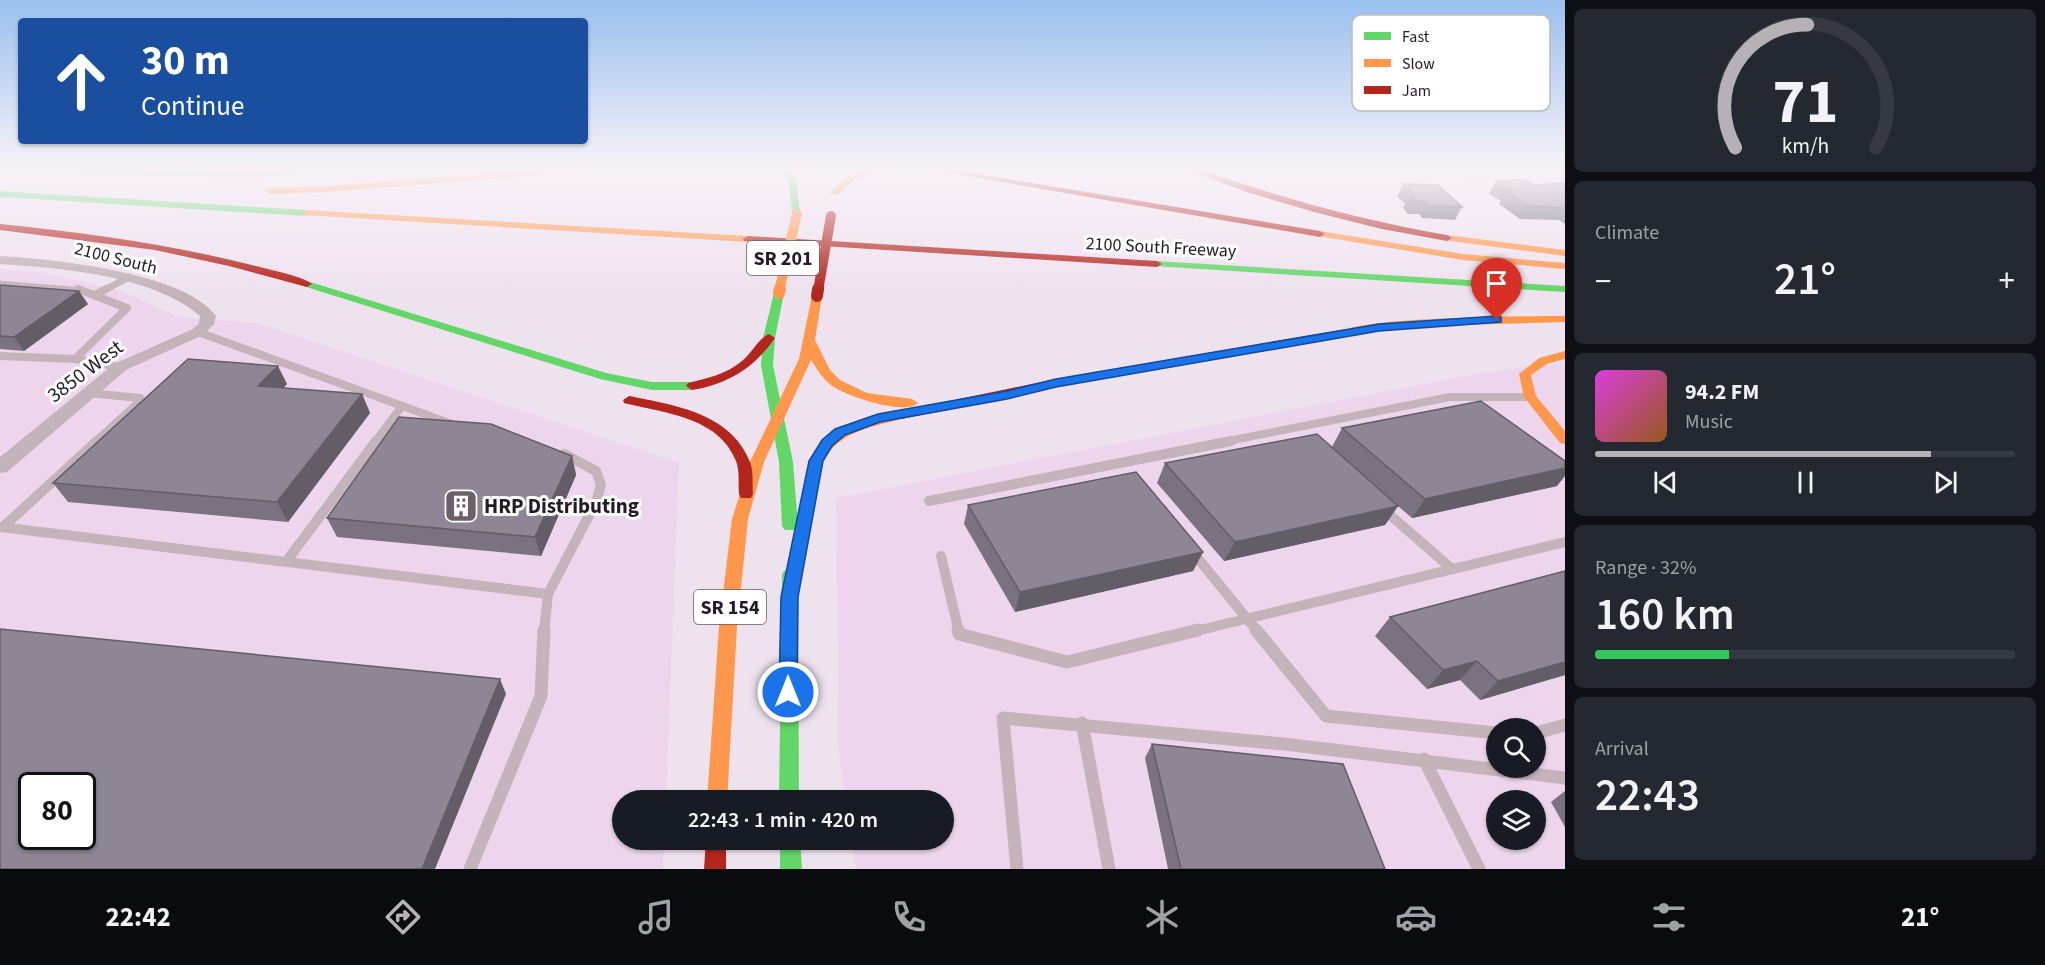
<!DOCTYPE html>
<meta charset="utf-8">
<style>
:root{--surface:#171b24;--page:#242831;--text:#f1f3f6;--muted:#9ea1a6;--line:#363941;--accent:#b5b1b7}
body{margin:0;font-family:"Source Sans 3",sans-serif;background:var(--page);color:var(--text);height:100vh;display:flex;flex-direction:column;font-size:22px;white-space:nowrap}
*{box-sizing:border-box;margin:0}
p{font-size:20px;color:var(--muted)}
.icon{flex:none;width:33px;height:33px;fill:none;stroke:currentColor;stroke-width:2;stroke-linecap:round;stroke-linejoin:round}
.map{position:relative;flex:1;overflow:hidden}
.panel{display:flex;flex-direction:column;gap:9px;padding:9px;background:#0d0f14;width:480px}
.panel>*{flex:none}
.guide{position:absolute;left:18px;top:18px;width:570px;height:126px;border-radius:6px;box-shadow:0 2px 4px #0004;background:#1a4fa0;color:#fff;overflow:hidden}
.buttons{position:absolute;left:1486px;top:718px;display:grid;gap:12px}
.buttons a{display:grid;place-items:center;width:60px;height:60px;border-radius:50%;background:var(--surface);box-shadow:0 2px 4px #0004;font-size:30px}
.speed{position:absolute;left:18px;top:772px;display:flex;gap:12px;font-size:30px;font-weight:700;text-align:center}
.speed>*{display:grid;place-content:center;width:78px;height:78px;border-radius:50%;background:var(--surface);box-shadow:0 2px 4px #0004;line-height:1}
.speed .limit{border:3px solid #111;border-radius:9px;background:#fff;color:#111}
.pin{position:absolute;display:grid;place-items:center;width:51px;height:51px;color:#fff;margin:-62px -26px;border-radius:50% 50% 50% 0;rotate:-45deg;box-shadow:0 0 6px #0007}
.pin .icon{rotate:45deg}
.me{position:absolute;width:66px;margin:-33px;rotate:0deg;stroke-linejoin:round;filter:drop-shadow(0 0 4px #0008)}
.turn{display:flex;align-items:center;gap:21px;height:126px;padding:0 24px;font-size:27px}
.turn .icon{width:78px;height:78px;stroke-width:2.5}
.turn b{display:block;font-size:42px;line-height:51px}
.big{font-size:45px;font-weight:600;line-height:1.1}
.panel .widget{flex:1;display:flex;flex-direction:column;justify-content:center;gap:9px;min-width:0;padding:0 21px;border-radius:9px;background:var(--page)}
.panel .dial{align-items:center;gap:0}
.dial svg{height:156px;overflow:visible;fill:none;stroke:var(--line);stroke-width:7;stroke-linecap:round;text-anchor:middle}
.dial text{fill:var(--text);stroke:none}
.song{display:flex;align-items:center;gap:18px}
.cover{width:72px;height:72px;border-radius:9px;background:linear-gradient(135deg,hsl(300 70% 55%),hsl(30 70% 35%))}
.played{height:6px;border-radius:3px;background:linear-gradient(90deg,var(--accent) 80%,var(--line) 80%)}
.keys{display:flex;justify-content:space-around;direction:ltr}
.heat{display:flex;justify-content:space-between;align-items:center;font-size:33px;direction:ltr}
.charge{height:9px;border-radius:4px;background:linear-gradient(90deg,#34c759 32%,var(--line) 0)}
.trip{position:absolute;left:612px;top:790px;width:342px;height:60px;border-radius:30px;background:var(--surface);box-shadow:0 2px 4px #0004;font-weight:600;line-height:60px;text-align:center}
.tabs{display:flex;height:96px;justify-content:space-around;align-items:center;background:#090b0e;color:var(--muted)}
.tabs .icon{width:42px;height:42px}
.tabs .current{color:var(--accent)}
.tabs b{font-size:27px;color:var(--text)}
main{display:flex;flex:1;min-height:0}
.map>svg:first-child{display:block}
.built{fill:#edd6ed;fill-rule:evenodd}
.lines{fill:none;stroke-linecap:round;stroke-linejoin:round}
.lane-far3{stroke:#c5b3ba;stroke-width:7}
.lane-far2{stroke:#c5b3ba;stroke-width:8}
.lane-far1{stroke:#c5b3ba;stroke-width:10}
.lane{stroke:#c5b3ba;stroke-width:13}
.street{fill:#c5b3ba;fill-rule:evenodd}
.fast{fill:#63d668;fill-rule:evenodd}
.slow{fill:#ff974d;fill-rule:evenodd}
.jam{fill:#b3261e;fill-rule:evenodd}
.slow-bridge-far1{stroke:#ff974d;stroke-width:10}
.slow-bridge{stroke:#ff974d;stroke-width:12}
.jam-bridge-far1{stroke:#b3261e;stroke-width:10}
.jam-bridge{stroke:#b3261e;stroke-width:12}
.wall{fill:#7a7280}
.shaded-wall{fill:#635d68}
.building{fill:#8e8595;stroke:#635d68;stroke-width:1.5;fill-rule:evenodd}
.route{fill:#1a73e8;stroke:#114b97;stroke-width:1.5}
.labels{text-anchor:middle;stroke-width:6;stroke-linejoin:round;paint-order:stroke}
.far-street-label{font-size:18px;fill:#241b24;stroke:#fff}
.shield{fill:#fff;stroke:#665f66;stroke-width:1.5}
.shield-label{font-size:20px;font-weight:bold;fill:#241b24}
.street-label{font-size:21px;fill:#241b24;stroke:#fff}
.poi-label{font-size:21px;font-weight:bold;fill:#241b24;stroke:#fff;text-anchor:start}
.key{fill:#fff;stroke:#bdbbbd;stroke-width:1.5}
.key-label{font-size:16px;fill:#241b24}
</style>
<main>
<div class="map">
<svg width="1565" height="869" viewBox="0 0 1565 869">
<rect width="100%" height="100%" fill="#efe2ef"/>
<g class="built">
<polygon points="1234,169 1565,169 1565,183"/>
<path d="M 0,269 L 41,272 L 122,291 L 179,317 L 257,323 L 679,463 L 666,801 L 622,801 L 622,840 L 664,840 L 663,869 L 0,869 ZM 32,786 L 82,786 L 82,837 L 32,837 Z"/>
<path d="M 1565,362 L 1565,869 L 856,869 L 851,840 L 944,840 L 944,801 L 846,801 L 839,757 L 836,498 L 1480,373 ZM 1497,729 L 1536,729 L 1536,768 L 1497,768 ZM 1497,801 L 1536,801 L 1536,840 L 1497,840 Z"/>
</g>
<g class="lines">
<g class="lane-far3">
<polyline points="0,284 82,291"/>
<polyline points="103,291 129,277"/>
</g>
<g class="lane-far2">
<polyline points="95,295 106,289"/>
<polyline points="198,332 452,424"/>
<polyline points="0,356 75,359 120,367"/>
<polyline points="75,359 127,308 78,289"/>
<polyline points="88,393 140,398 138,403 95,442"/>
<polyline points="375,442 402,406"/>
<polyline points="1223,442 1450,397 1530,397"/>
</g>
<g class="lane-far1">
<polyline points="929,501 1231,441"/>
<polyline points="1382,508 1452,569"/>
<polyline points="0,527 548,594"/>
<polyline points="3,527 97,441"/>
<polyline points="1191,550 1258,632"/>
<polyline points="941,556 959,632"/>
<polyline points="286,562 376,441"/>
<polyline points="544,632 548,594 596,502 601,485 596,471 564,454"/>
<polyline points="1192,632 1565,542"/>
</g>
<g class="lane">
<polyline points="958,630 959,634 1067,662 1198,630"/>
<polyline points="1256,630 1326,716 1497,733"/>
<polyline points="1082,723 1109,869"/>
<polyline points="1536,733 1565,725"/>
<polyline points="1424,759 1479,869"/>
<polyline points="470,869 541,696 544,630"/>
<polyline points="1017,869 1003,718 1284,744 1565,778"/>
</g>
<path class="street" d="M 0,256 C 52,259 184,272 216,316 L 214,324 L 203,335 L 126,370 L 7,472 L 0,473 L 0,457 L 114,364 L 193,329 L 199,323 L 200,316 C 153,275 60,268 0,264 Z"/>
<g class="fast">
<polygon points="0,169 253,171 326,169 322,172 253,177 0,173"/>
<polygon points="778,169 787,169 797,182 800,216 792,214 789,182"/>
<polygon points="0,191 306,210 311,213 306,216 0,197"/>
<polygon points="1157,261 1565,286 1565,292 1153,266 1153,262"/>
<polygon points="307,281 606,373 652,382 692,382 698,386 692,390 652,390 600,379 303,286 302,284"/>
<polygon points="779,290 784,293 775,338 773,365 793,462 798,526 795,530 785,530 782,526 779,462 761,365 763,338 774,293"/>
<polygon points="790,569 796,571 798,575 799,801 779,801 782,575 784,571"/>
<polygon points="780,840 800,840 802,869 780,869"/>
</g>
<g class="slow">
<polygon points="540,169 582,169 578,172 328,192 269,194 264,191 269,188 328,186"/>
<polygon points="869,169 883,169 853,181 837,195 829,193 847,177"/>
<polygon points="306,210 748,236 753,239 748,242 303,215 301,213"/>
<polygon points="1320,231 1463,254 1565,263 1565,269 1463,260 1317,236 1315,234"/>
<polygon points="1447,235 1565,250 1565,256 1443,240 1443,236"/>
<path d="M 817,293 L 822,296 L 815,340 L 830,370 L 840,380 L 867,393 L 912,399 L 918,403 C 905,416 845,396 831,385 C 822,378 817,369 811,360 L 764,462 L 748,519 L 737,627 L 727,801 L 707,801 L 719,627 L 732,519 L 750,462 L 799,359 L 812,296 Z"/>
<path d="M 1565,316 L 1565,322 L 1428,326 L 1347,335 L 1341,332 C 1359,317 1532,316 1565,316 Z"/>
<polygon points="1565,351 1565,359 1547,364 1531,375 1536,396 1565,431 1565,444 1560,443 1524,397 1519,374 1539,358"/>
<path d="M 901,411 L 908,415 L 906,418 C 873,427 842,429 823,461 L 798,597 L 796,602 L 790,604 L 784,602 L 782,597 L 811,458 C 833,423 863,418 901,411 Z"/>
</g>
<g class="jam">
<polygon points="927,169 949,169 1320,231 1325,234 1320,237"/>
<path d="M 1186,169 L 1200,169 C 1280,198 1362,220 1447,235 L 1452,238 L 1447,241 L 1382,229 L 1314,212 L 1250,193 Z"/>
<path d="M 0,224 C 88,233 174,245 260,267 C 274,271 302,276 312,284 L 307,287 L 229,266 L 155,250 L 0,230 Z"/>
<polygon points="748,236 1157,261 1162,264 1157,267 744,241 743,239"/>
<polygon points="1347,329 1351,330 1353,332 1351,334 1056,387 901,419 894,415 901,411 1056,379"/>
<path d="M 769,334 L 775,338 C 754,368 728,384 692,390 L 686,386 L 688,383 C 707,378 725,375 742,361 C 751,354 759,338 769,334 Z"/>
<path d="M 629,396 C 674,405 731,413 750,462 C 754,472 752,484 753,494 L 751,498 L 741,498 L 739,494 C 738,484 740,471 736,461 C 719,417 664,413 624,403 L 623,400 Z"/>
<polygon points="706,840 726,840 726,869 704,869"/>
</g>
<polyline class="slow-bridge-far1" points="779,291 797,214"/>
<polyline class="slow-bridge" points="779,293 780,289"/>
<polyline class="jam-bridge-far1" points="818,291 831,216"/>
<polyline class="jam-bridge" points="817,296 818,289"/>
</g>
<g class="wall">
<polygon points="1496,181 1534,185 1565,184 1565,224 1559,220 1520,219 1499,204 1501,201 1489,194"/>
<polygon points="1403,184 1462,207 1455,220 1422,218 1419,214 1408,214 1403,208 1405,204 1397,196"/>
<polygon points="0,285 88,304 24,351 0,349"/>
<polygon points="287,384 283,388 362,394 370,413 288,522 68,502 53,483"/>
<polygon points="1342,428 1557,486 1412,518 1398,506 1385,525 1224,561 1157,483 1165,463 1332,447"/>
<polygon points="572,456 576,475 541,556 337,537 327,518"/>
<polygon points="968,505 1203,552 1193,571 1015,612 964,524"/>
<polygon points="1390,617 1565,675 1480,700 1460,680 1427,689 1375,636"/>
<polygon points="1152,744 1385,869 1168,869 1145,758"/>
<polygon points="1565,791 1565,827 1551,802"/>
</g>
<g class="shaded-wall">
<polygon points="79,291 88,304 24,351 14,337"/>
<polygon points="278,366 287,384 268,405 258,386"/>
<polygon points="362,394 370,413 288,522 277,502"/>
<polygon points="572,456 576,475 541,556 535,537"/>
<polygon points="1565,468 1565,476 1557,486 1412,518 1425,499"/>
<polygon points="1398,506 1385,525 1224,561 1235,542"/>
<polygon points="1203,552 1193,571 1015,612 1020,592"/>
<polygon points="1477,661 1460,680 1427,689 1443,670"/>
<polygon points="1565,662 1565,675 1480,700 1498,681"/>
<polygon points="500,679 506,694 435,869 422,869"/>
</g>
<g class="building">
<polygon points="1525,180 1534,185 1562,183 1565,184 1565,208 1528,206 1506,191 1514,192 1496,181"/>
<polygon points="1403,184 1438,185 1462,207 1429,206 1425,202 1415,201 1409,196 1416,196"/>
<polygon points="0,285 79,291 14,337 0,336"/>
<polygon points="188,359 278,366 258,386 362,394 277,502 53,483"/>
<polygon points="1481,401 1565,461 1565,468 1425,499 1342,428"/>
<polygon points="399,417 491,424 572,456 535,537 327,518"/>
<polygon points="1317,434 1398,506 1235,542 1165,463"/>
<polygon points="1136,472 1203,552 1020,592 968,505"/>
<polygon points="1565,571 1565,662 1498,681 1477,661 1443,670 1390,617"/>
<path d="M 0,629 L 500,679 L 422,869 L 0,869 ZM 32,786 L 82,786 L 82,837 L 32,837 Z"/>
<polygon points="1152,744 1343,764 1385,869 1181,869"/>
</g>
<linearGradient id="sky" x2="0" y2="1"><stop stop-color="#99c0ee"/><stop offset="0.58" stop-color="#f8f2f8"/><stop offset="1" stop-color="#f8f2f8" stop-opacity="0"/></linearGradient>
<rect width="1565" height="291" fill="url(#sky)"/>
<polygon class="route" points="1497,316 1501,317 1501,322 1379,331 1056,387 1007,399 880,422 845,435 832,446 823,461 798,597 797,692 794,698 788,700 781,698 779,692 781,597 809,461 822,440 835,429 878,414 1007,391 1056,379 1356,328 1379,324"/>
<defs>
<g id="building-square" transform="scale(1.725)"><rect x="-9" y="-9" width="18" height="18" rx="4" fill="#6b616b" stroke="#fff"/><path d="M-4-6H4V6H1V3H-1V6H-4ZM-2.5-4.3h1.7v1.8h-1.7ZM.8-4.3h1.7v1.8H.8ZM-2.5-1h1.7V.8h-1.7ZM.8-1h1.7V.8H.8Z" fill="#fff"/></g>
</defs>
<g fill-rule="evenodd">
<use href="#building-square" x="461" y="506"/>
</g>
<g class="labels">
<g class="far-street-label">
<text transform="translate(1161 247) rotate(3)" y="6">2100 South Freeway</text>
<text transform="translate(116 258) rotate(14)" y="6">2100 South</text>
</g>
<g class="shield">
<rect x="747" y="241" width="72" height="34" rx="4.5"/>
<rect x="694" y="590" width="72" height="34" rx="4.5"/>
</g>
<g class="shield-label">
<text x="783" y="265">SR 201</text>
<text x="730" y="614">SR 154</text>
</g>
<g class="street-label">
<text transform="translate(85 371) rotate(-37)" y="7">3850 West</text>
</g>
<g class="poi-label">
<text x="484" y="513">HRP Distributing</text>
</g>
</g>
<rect x="1352" y="15" width="198" height="96" rx="9" class="key"/>
<rect x="1364" y="32" width="27" height="8" fill="#63d668"/>
<rect x="1364" y="59" width="27" height="8" fill="#ff974d"/>
<rect x="1364" y="86" width="27" height="8" fill="#b3261e"/>
<g class="key-label">
<text x="1402" y="42">Fast</text>
<text x="1402" y="69">Slow</text>
<text x="1402" y="96">Jam</text>
</g>
</svg>
<div class="buttons">
<a><svg class="icon" aria-label="search" viewBox="0 0 24 24"><circle cx="10" cy="10" r="6"/><path d="M15 15l6 6"/></svg></a>
<a><svg class="icon" aria-label="layers" viewBox="0 0 24 24"><path d="M12 4l9 5-9 5-9-5zM3 14l9 5 9-5"/></svg></a>
</div>
<div class="speed"><div class="limit">80</div></div>
<div class="pin" style="left:1497px;top:320px;background:#d93025"><svg class="icon" aria-label="arrive" viewBox="0 0 24 24"><path d="M6 21V4h12l-3 4 3 4H6"/></svg></div>
<svg class="me" style="left:788px;top:692px" viewBox="-20 -20 40 40"><circle r="17" fill="#1a73e8" stroke="#fff" stroke-width="3"/><path d="M0-11L8 9 0 5-8 9z" fill="#fff"/></svg>
<div class="trip">22:43 · 1 min · 420 m</div>
<div class="guide">
<div class="turn"><svg class="icon" aria-label="ahead" viewBox="0 0 24 24"><path d="M12 20V5M6 11l6-6 6 6"/></svg><div><b>30 m</b>Continue</div></div>
</div>
</div>
<section class="panel">
<div class="widget dial"><svg viewBox="0 0 100 80">
<path d="M14 69A42 42 0 1 1 86 69"/>
<path d="M14 69A42 42 0 0 1 51 6" stroke="#b5b1b7"/>
<text x="50" y="56" font-size="32" font-weight="700">71</text>
<text x="50" y="72" font-size="11">km/h</text>
</svg></div>
<div class="widget"><p>Climate</p>
<div class="heat"><a>−</a><b class="big">21°</b><a>+</a></div>
</div>
<div class="widget">
<div class="song"><i class="cover"></i><div><b>94.2 FM</b><p>Music</p></div></div>
<div class="played"></div>
<div class="keys"><svg class="icon" aria-label="previous" viewBox="0 0 24 24"><path d="M18 5L8 12l10 7zM5 5v14"/></svg><svg class="icon" aria-label="pause" viewBox="0 0 24 24"><path d="M8 5v14M16 5v14"/></svg><svg class="icon" aria-label="next" viewBox="0 0 24 24"><path d="M6 5l10 7-10 7zM19 5v14"/></svg></div>
</div>
<div class="widget"><p>Range · 32%</p><b class="big">160 km</b><div class="charge"></div></div>
<div class="widget"><p>Arrival</p><b class="big">22:43</b></div>
</section>
</main>
<nav class="tabs">
<b>22:42</b>
<svg class="icon current" aria-label="directions" viewBox="0 0 24 24"><path d="M12 3l9 9-9 9-9-9zM9 14v-3h6M13 9l2 2-2 2"/></svg>
<svg class="icon" aria-label="music" viewBox="0 0 24 24"><path d="M9 18V5l10-2v13"/><circle cx="6" cy="18" r="3"/><circle cx="16" cy="16" r="3"/></svg>
<svg class="icon" aria-label="phone" viewBox="0 0 24 24"><path d="M5 4h4l2 5-3 2q2 4 5 5l2-3 5 2v4C11 20 4 13 5 4z"/></svg>
<svg class="icon" aria-label="climate" viewBox="0 0 24 24"><path d="M12 3v18M4 7l16 10M4 17L20 7"/></svg>
<svg class="icon" aria-label="car" viewBox="0 0 24 24"><path d="M5 17H2v-5l4-1 3-4h7l3 4 3 1v5h-3M9 17h6M6 11h13"/><circle cx="7" cy="17" r="2"/><circle cx="17" cy="17" r="2"/></svg>
<svg class="icon" aria-label="filters" viewBox="0 0 24 24"><path d="M4 7h16M4 17h16"/><circle cx="9" cy="7" r="2"/><circle cx="15" cy="17" r="2"/></svg>
<b>21°</b>
</nav>
